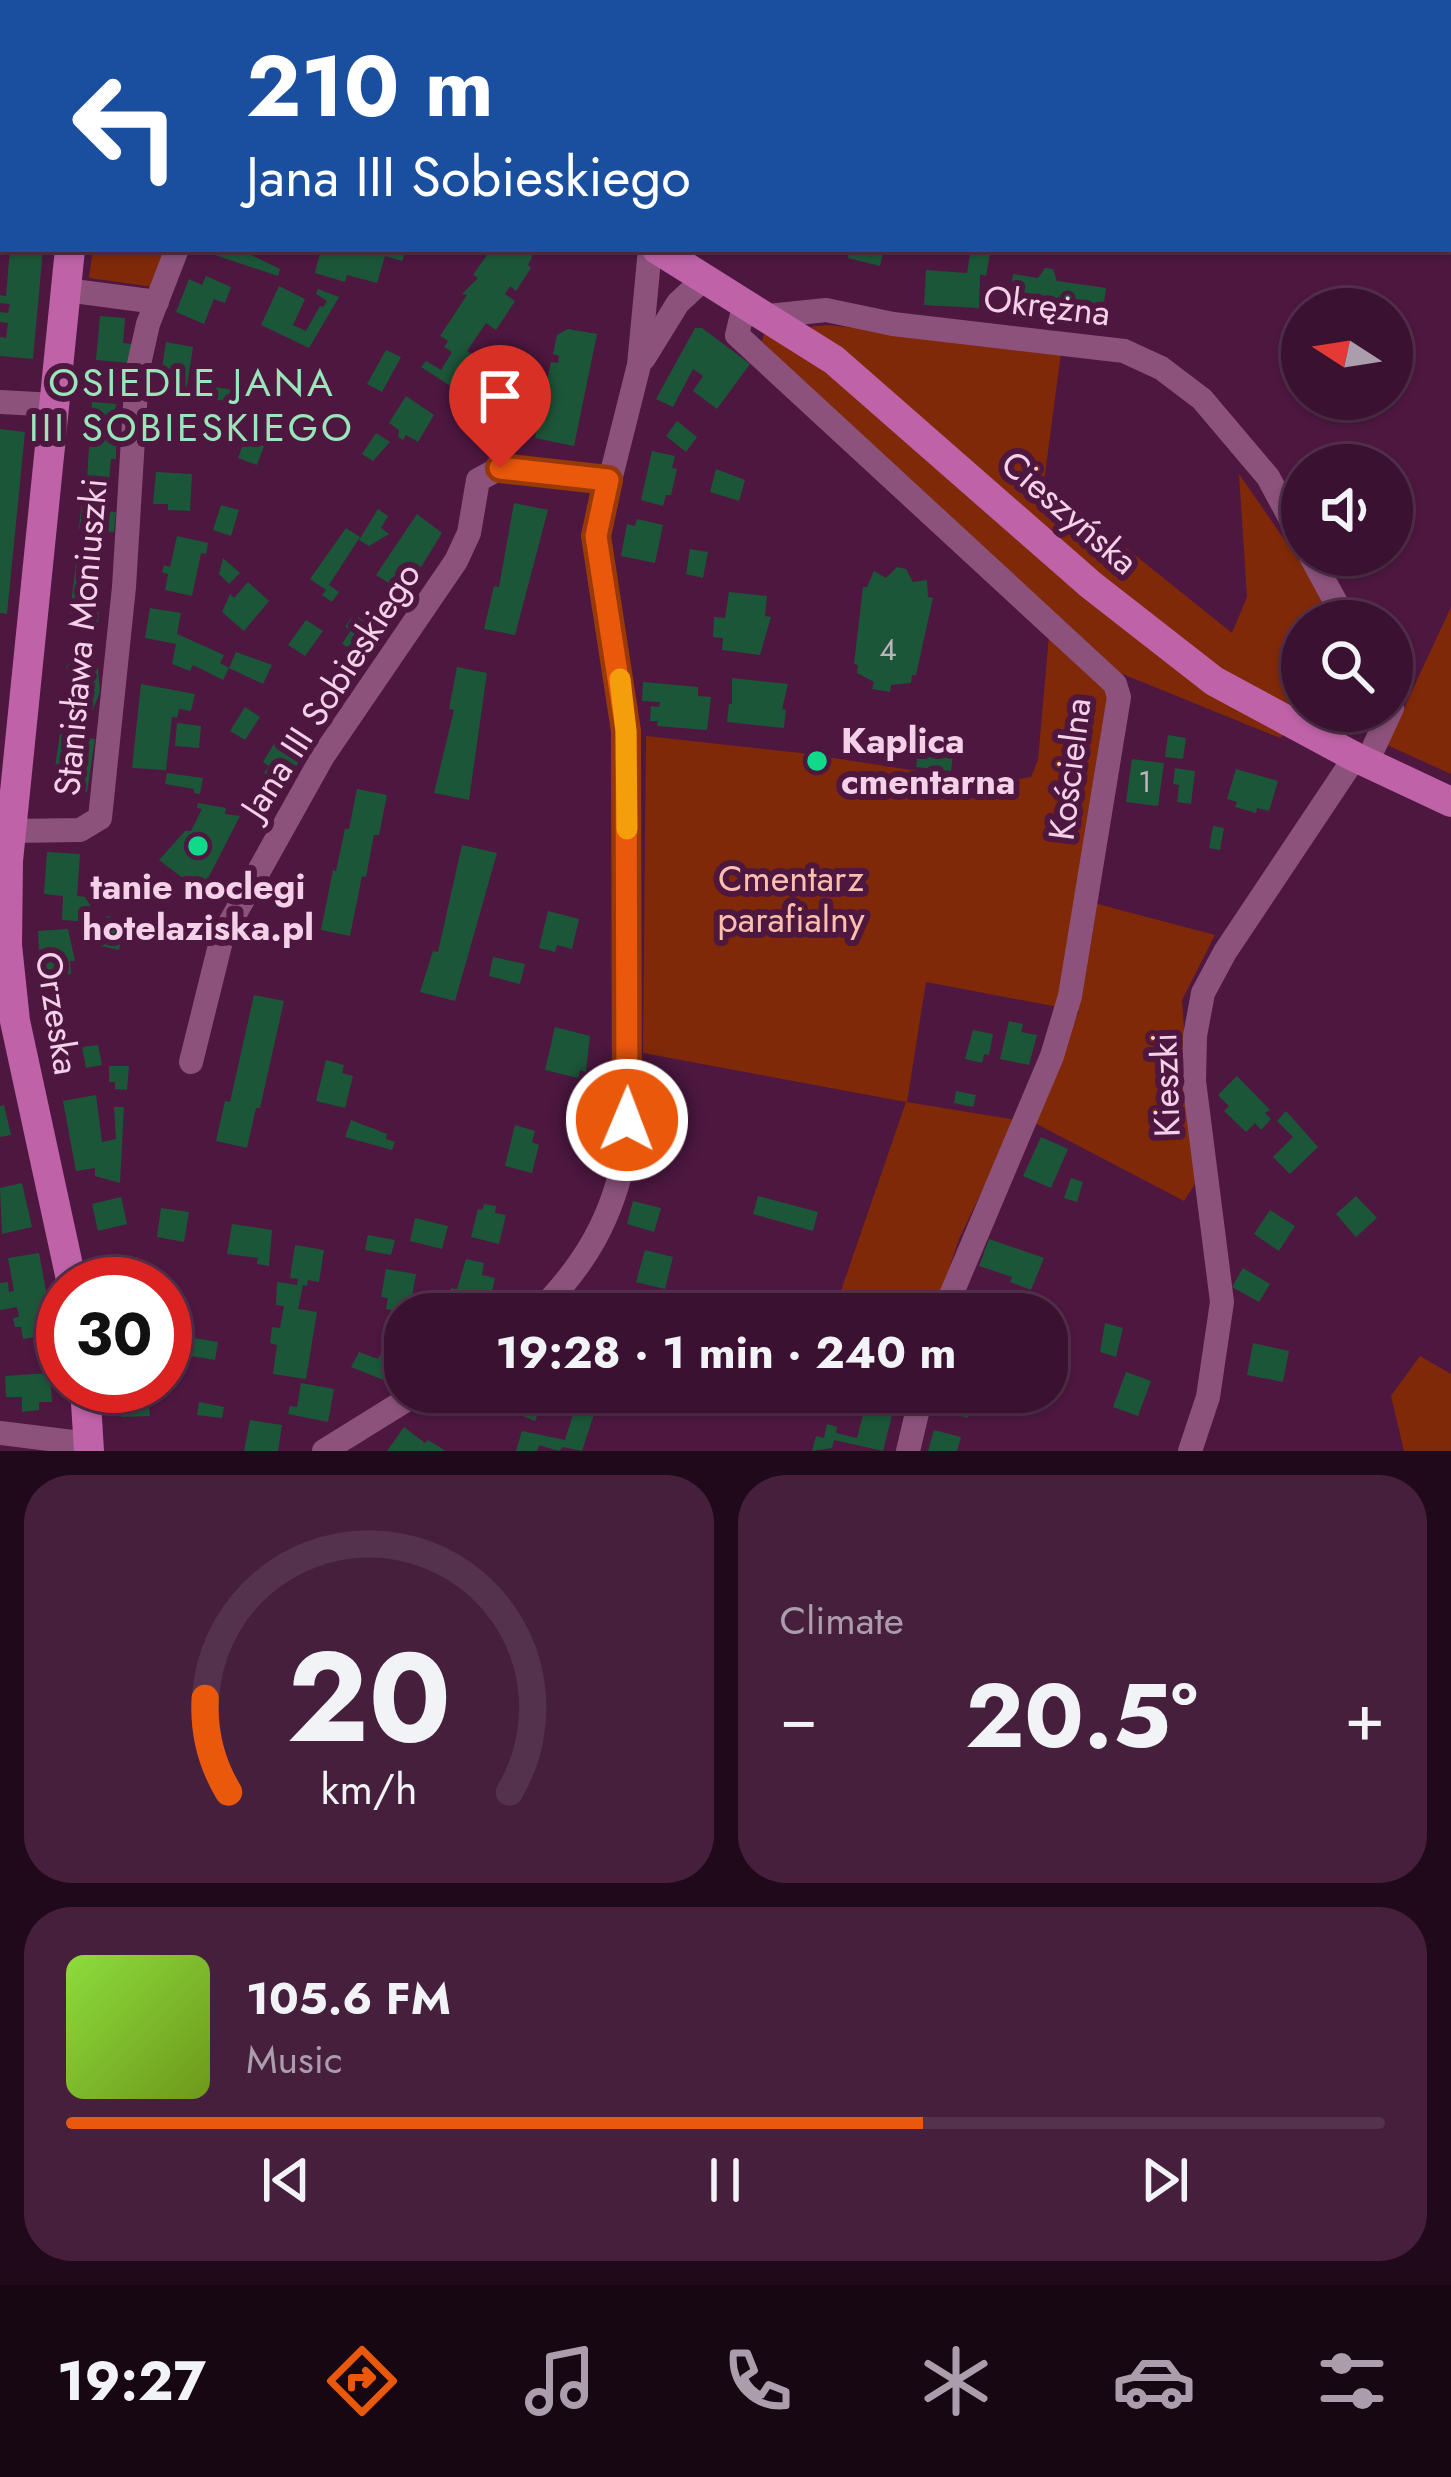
<!DOCTYPE html>
<meta charset="utf-8">
<style>
:root{--surface:#3a1130;--page:#451f3c;--text:#f1f3f6;--muted:#ab9dab;--line:#54314c;--accent:#ea580c}
body{margin:0;font-family:Jost,sans-serif;background:var(--page);color:var(--text);height:100vh;display:flex;flex-direction:column;font-size:45px;white-space:nowrap}
*{box-sizing:border-box;margin:0}
p{font-size:39px;color:var(--muted)}
.icon{flex:none;width:66px;height:66px;fill:none;stroke:currentColor;stroke-width:2;stroke-linecap:round;stroke-linejoin:round}
.map{position:relative;height:1451px;overflow:hidden}
.details{display:flex;flex-direction:column;gap:24px;padding:24px;background:#20091a;flex:1}
.details>*{flex:none}
.guide{position:absolute;left:0px;top:0px;width:1452px;height:252px;box-shadow:0 3px 9px #0004,0 0 0 3px var(--line);background:#1a4fa0;color:#fff;overflow:hidden}
.needle{width:78px;rotate:282deg}
.controls{position:absolute;left:1281px;top:288px;display:grid;gap:24px}
.controls a{display:grid;place-items:center;width:132px;height:132px;border-radius:50%;background:var(--surface);box-shadow:0 3px 9px #0004,0 0 0 3px var(--line);font-size:60px}
.speed{position:absolute;left:36px;top:1257px;display:flex;gap:24px;font-size:60px;font-weight:700;text-align:center}
.speed>*{display:grid;place-content:center;width:156px;height:156px;border-radius:50%;background:var(--surface);box-shadow:0 3px 9px #0004,0 0 0 3px var(--line);line-height:1}
.speed .limit{border:18px solid #d22;background:#fff;color:#111}
.pin{position:absolute;display:grid;place-items:center;width:102px;height:102px;color:#fff;margin:-123px -51px;border-radius:50% 50% 50% 0;rotate:-45deg;box-shadow:0 0 12px #0007}
.pin .icon{rotate:45deg}
.me{position:absolute;width:132px;margin:-66px;rotate:1deg;stroke-linejoin:round;filter:drop-shadow(0 0 9px #0008)}
.turn{display:flex;align-items:center;gap:42px;height:252px;padding:0 48px;font-size:54px}
.turn .icon{width:156px;height:156px;stroke-width:2.5}
.turn b{display:block;font-size:84px;line-height:102px}
.big{font-size:90px;font-weight:700;line-height:1.1}
.details .widget{flex:1;display:flex;flex-direction:column;justify-content:center;gap:18px;min-width:0;padding:0 42px;border-radius:48px;background:var(--page)}
.details .dial{align-items:center;gap:0}
.dial svg{height:312px;overflow:visible;fill:none;stroke:var(--line);stroke-width:7;stroke-linecap:round;text-anchor:middle}
.dial text{fill:var(--text);stroke:none}
.song{display:flex;align-items:center;gap:36px}
.cover{width:144px;height:144px;border-radius:18px;background:linear-gradient(135deg,hsl(90 70% 55%),hsl(80 70% 35%))}
.played{height:12px;border-radius:6px;background:linear-gradient(90deg,var(--accent) 65%,var(--line) 65%)}
.keys{display:flex;justify-content:space-around;direction:ltr}
.heat{display:flex;justify-content:space-between;align-items:center;font-size:66px;direction:ltr}
.details .tiles{flex:1;display:grid;gap:24px;grid-template-columns:1fr 1fr}
.widget:last-child{grid-column:span 2}
.trip{position:absolute;left:384px;top:1293px;width:684px;height:120px;border-radius:48px;background:var(--surface);box-shadow:0 3px 9px #0004,0 0 0 3px var(--line);font-weight:700;line-height:120px;text-align:center}
.menu{display:flex;height:192px;justify-content:space-around;align-items:center;background:#170713;color:var(--muted)}
.menu .icon{width:84px;height:84px}
.menu .active{color:var(--accent)}
.menu b{font-size:54px;color:var(--text)}
.map>svg:first-child{display:block}
.green{fill:#7f2909}
.building{fill:#1c5639}
.lines{fill:none;stroke-linecap:round;stroke-linejoin:round}
.street{stroke:#8c527c;stroke-width:24}
.secondary{stroke:#bf62a7;stroke-width:30}
.route-casing{stroke:#983908;stroke-width:30}
.route{stroke:#ea580c;stroke-width:21}
.slow{stroke:#f59e0b;stroke-width:21}
.poi-dot{fill:#11d98a;stroke:#4d1740;stroke-width:4.5}
.labels{text-anchor:middle;stroke-width:12;stroke-linejoin:round;paint-order:stroke}
.number-label{font-size:30px;fill:#beb2bc}
.street-label{font-size:36px;fill:#f4d1e8;stroke:#4d1740}
.poi-label{font-size:36px;font-weight:bold;fill:#f4d1e8;stroke:#4d1740;text-anchor:start}
.park-label{font-size:36px;fill:#fbbfad;stroke:#4d1740}
.neighbourhood-label{font-size:39px;letter-spacing:3px;fill:#98e6b9;stroke:#4d1740}
</style>
<div class="map">
<svg width="1451" height="1451" viewBox="0 0 1451 1451">
<rect width="100%" height="100%" fill="#4d1740"/>
<g class="green">
<polygon points="93,249 168,249 153,287 89,278"/>
<polygon points="829,325 1061,353 1044,482 1232,633 1247,597 1239,474 1341,621 1302,621 1302,711 1306,711 1280,738 1120,673 1094,903 1215,935 1182,1000 1195,1184 1184,1201 1033,1122 1079,1011 926,982 907,1102 1016,1120 959,1239 934,1314 833,1314 906,1102 643,1053 646,736 801,753 996,783 1031,777 1038,760 1049,636 762,341 765,331"/>
<polygon points="1451,607 1451,774 1387,745"/>
<polygon points="1420,1356 1451,1374 1451,1451 1404,1451 1391,1396"/>
</g>
<g class="building">
<polygon points="10,249 43,249 33,359 0,356 0,337 6,338 8,323 0,322 0,312 8,313 10,304 0,303 0,295 6,296"/>
<polygon points="197,249 239,249 280,269 278,276"/>
<polygon points="321,249 399,249 406,251 402,261 385,256 377,283 347,275 345,282 315,273"/>
<polygon points="491,249 518,249 533,255 528,265 531,268 516,291 510,286 505,294 515,301 496,330 486,323 467,351 476,357 455,389 421,367 426,361 441,370 452,352 444,347 448,341 440,336 467,295 462,294 478,278 473,275"/>
<polygon points="850,249 884,249 880,266 848,258"/>
<polygon points="971,249 991,249 986,276 980,274 979,308 924,305 926,270 967,273"/>
<polygon points="1045,268 1053,269 1057,281 1106,288 1101,323 1008,310 1013,274 1038,278"/>
<polygon points="206,276 231,287 225,303 214,299 204,324 176,312 189,279 202,285"/>
<polygon points="279,286 305,299 293,325 306,331 320,306 323,307 327,301 316,294 318,289 339,297 309,348 261,325"/>
<polygon points="100,316 125,318 123,343 133,344 130,363 96,360"/>
<polygon points="695,328 702,328 750,364 717,409 693,391 703,376 693,369 673,407 656,399"/>
<polygon points="568,329 597,334 574,446 535,438 551,362 558,363 559,356 553,354 557,335"/>
<polygon points="166,342 193,347 186,392 159,388"/>
<polygon points="386,350 401,357 382,392 367,384"/>
<polygon points="213,387 235,390 233,402 211,399"/>
<polygon points="406,396 434,415 418,442 406,435 403,440 398,437 399,430 389,423"/>
<polygon points="92,402 116,404 112,442 116,442 116,459 111,459 109,481 87,479"/>
<polygon points="677,421 697,437 686,452 666,436"/>
<polygon points="0,429 25,432 7,614 0,613"/>
<polygon points="248,431 267,438 257,465 238,458"/>
<polygon points="376,433 390,442 373,461 362,454"/>
<polygon points="652,451 675,456 672,468 677,469 671,495 666,495 663,506 641,500"/>
<polygon points="716,469 745,480 739,501 710,492"/>
<polygon points="156,472 192,474 190,511 168,510 168,504 153,504"/>
<polygon points="83,488 108,491 106,511 116,512 114,532 79,529"/>
<polygon points="514,503 548,510 515,635 484,629 494,586 499,587"/>
<polygon points="221,505 239,510 231,536 213,530"/>
<polygon points="378,509 388,516 381,528 389,534 369,546 359,540"/>
<polygon points="417,514 442,533 405,593 376,575"/>
<polygon points="637,519 663,525 655,563 621,556 627,524 635,526"/>
<polygon points="346,528 360,537 329,585 339,592 332,602 322,595 326,590 310,579"/>
<polygon points="177,536 208,543 206,554 201,553 192,596 165,590 168,574 162,572 164,565 170,567"/>
<polygon points="690,549 708,552 703,578 686,574"/>
<polygon points="223,558 240,573 229,584 219,574"/>
<polygon points="76,563 103,565 98,623 76,621 76,614 70,613"/>
<polygon points="897,567 906,569 913,582 927,580 928,597 933,598 916,675 912,675 911,683 891,685 890,692 872,689 874,682 857,673 858,665 854,664 863,587 867,587 874,571 886,578"/>
<polygon points="248,582 269,601 244,631 222,612 230,594 234,598"/>
<polygon points="729,592 767,596 765,616 771,617 760,655 722,650 723,638 713,637 714,617 725,618"/>
<polygon points="150,608 181,613 177,634 224,655 220,663 229,668 223,680 193,665 190,671 172,664 176,644 145,638"/>
<polygon points="358,617 384,633 368,660 342,644 351,630 345,627 351,618 356,622"/>
<polygon points="306,620 323,631 305,656 288,645"/>
<polygon points="236,652 272,665 263,684 229,668"/>
<polygon points="73,659 95,661 98,668 100,692 89,719 68,716 62,706 71,687 66,667"/>
<polygon points="457,667 487,673 469,800 434,793 454,710 449,709"/>
<polygon points="732,678 788,684 782,709 786,710 784,728 727,722 729,704 732,704"/>
<polygon points="643,682 698,687 698,696 711,697 707,730 657,726 658,721 650,721 651,706 659,707 660,702 642,701"/>
<polygon points="141,684 195,694 191,711 179,709 177,718 172,717 166,770 132,768"/>
<polygon points="245,707 260,717 245,740 230,731"/>
<polygon points="177,723 201,726 199,748 175,746"/>
<polygon points="60,734 95,739 87,792 52,787"/>
<polygon points="280,734 307,750 288,778 278,772 275,779 264,773 269,766 263,762"/>
<polygon points="1168,735 1186,738 1183,759 1165,757"/>
<polygon points="918,751 953,755 951,771 916,767"/>
<polygon points="1132,759 1164,763 1158,806 1126,802"/>
<polygon points="1175,768 1195,771 1191,804 1177,802 1179,785 1173,784"/>
<polygon points="1236,769 1278,781 1269,811 1257,808 1256,813 1235,807 1237,802 1227,799"/>
<polygon points="167,773 203,778 200,794 194,793 194,789 165,784"/>
<polygon points="357,789 387,795 379,835 374,835 366,877 362,876 350,936 321,930 333,870 336,871 345,829 349,829"/>
<polygon points="198,803 226,808 225,814 240,816 201,892 159,860 185,831 191,831 202,809 197,808"/>
<polygon points="1213,826 1224,828 1220,850 1209,848"/>
<polygon points="462,845 497,853 455,1001 420,992 433,951 438,952"/>
<polygon points="47,852 80,854 77,896 85,897 92,908 91,922 62,920 63,896 44,894"/>
<polygon points="548,911 579,919 572,949 557,945 555,952 539,948"/>
<polygon points="107,916 126,920 119,950 83,942 86,934 102,937"/>
<polygon points="68,929 75,961 70,961 71,974 40,975 38,931"/>
<polygon points="493,957 525,964 520,984 489,976"/>
<polygon points="254,995 284,1001 260,1108 256,1108 247,1148 216,1141 225,1101 230,1102"/>
<polygon points="1009,1021 1023,1024 1021,1032 1037,1035 1029,1065 1000,1059"/>
<polygon points="555,1027 590,1036 586,1072 580,1070 578,1078 545,1070"/>
<polygon points="973,1030 993,1034 989,1055 984,1054 982,1063 965,1059"/>
<polygon points="98,1045 102,1065 86,1068 82,1047"/>
<polygon points="326,1060 344,1065 342,1073 353,1076 345,1108 316,1101"/>
<polygon points="109,1066 129,1066 127,1090 115,1089 115,1082 109,1082"/>
<polygon points="1237,1076 1270,1110 1265,1113 1271,1119 1261,1130 1255,1123 1246,1132 1224,1111 1229,1106 1218,1095"/>
<polygon points="956,1091 976,1095 973,1107 954,1103"/>
<polygon points="96,1095 102,1142 116,1139 114,1107 124,1107 120,1183 95,1176 95,1168 76,1171 63,1101"/>
<polygon points="4,1105 11,1135 0,1137 0,1106"/>
<polygon points="1286,1111 1318,1147 1290,1174 1273,1157 1293,1137 1277,1121"/>
<polygon points="351,1120 387,1134 386,1139 395,1142 392,1150 345,1137"/>
<polygon points="515,1125 535,1131 532,1142 539,1145 532,1173 505,1166"/>
<polygon points="1041,1137 1068,1149 1051,1188 1023,1176"/>
<polygon points="1071,1178 1083,1182 1077,1202 1064,1198"/>
<polygon points="22,1183 32,1227 2,1234 0,1188"/>
<polygon points="758,1196 818,1212 813,1231 753,1214"/>
<polygon points="1356,1196 1377,1218 1356,1237 1336,1214"/>
<polygon points="121,1197 127,1224 98,1231 92,1204"/>
<polygon points="633,1201 661,1208 654,1232 627,1224"/>
<polygon points="484,1204 496,1206 495,1213 506,1215 499,1244 471,1237 478,1209 482,1210"/>
<polygon points="161,1208 189,1212 184,1242 157,1237"/>
<polygon points="1270,1210 1295,1226 1279,1251 1254,1234"/>
<polygon points="415,1218 448,1226 442,1249 410,1241"/>
<polygon points="232,1224 272,1230 269,1266 257,1264 258,1258 227,1254"/>
<polygon points="368,1235 395,1240 391,1255 365,1250"/>
<polygon points="989,1239 1044,1258 1031,1290 1010,1282 1012,1277 979,1266"/>
<polygon points="295,1245 324,1250 319,1282 308,1280 307,1286 303,1285 298,1309 317,1312 306,1379 273,1374 277,1345 270,1343 272,1327 280,1328 284,1306 276,1305 277,1282 297,1285 298,1279 290,1278"/>
<polygon points="645,1250 673,1257 665,1289 636,1282"/>
<polygon points="39,1253 54,1334 23,1339 21,1327 15,1327 13,1318 19,1317 17,1307 0,1310 0,1283 8,1282 9,1292 14,1291 8,1258"/>
<polygon points="466,1259 484,1263 482,1275 495,1278 487,1314 453,1309 455,1298 450,1296 451,1288 457,1289"/>
<polygon points="1243,1268 1270,1284 1259,1302 1232,1287"/>
<polygon points="386,1269 416,1274 411,1302 403,1301 401,1312 386,1309 388,1298 381,1297"/>
<polygon points="681,1298 728,1313 728,1314 677,1314"/>
<polygon points="1105,1323 1123,1328 1116,1357 1100,1352"/>
<polygon points="392,1333 405,1340 405,1368 396,1385 351,1367 359,1352 378,1359"/>
<polygon points="182,1336 218,1342 215,1360 179,1354"/>
<polygon points="1253,1343 1289,1351 1283,1382 1247,1375"/>
<polygon points="1126,1372 1151,1381 1138,1416 1113,1407"/>
<polygon points="50,1373 52,1402 39,1402 39,1410 22,1412 22,1397 6,1397 5,1376"/>
<polygon points="301,1383 334,1389 328,1422 288,1414 290,1406 297,1407"/>
<polygon points="120,1386 154,1386 154,1393 148,1394 150,1416 121,1417 121,1405 113,1405 112,1393 120,1393"/>
<polygon points="512,1392 547,1392 535,1421 505,1409"/>
<polygon points="758,1392 804,1392 800,1405 778,1397 776,1402 757,1395"/>
<polygon points="952,1393 973,1399 968,1418 947,1413"/>
<polygon points="199,1402 224,1407 222,1418 197,1415"/>
<polygon points="577,1402 596,1408 582,1451 563,1447 559,1451 539,1445 537,1451 516,1451 522,1431 565,1440"/>
<polygon points="865,1404 893,1411 883,1451 834,1440 832,1448 812,1451 816,1436 824,1438 827,1424 837,1427 836,1433 857,1438 863,1415 857,1413 859,1405"/>
<polygon points="250,1420 282,1425 278,1451 244,1451"/>
<polygon points="404,1427 425,1443 428,1440 446,1451 387,1451"/>
<polygon points="934,1430 961,1437 957,1451 928,1451"/>
</g>
<g class="lines">
<g class="street">
<polyline points="1435,0 1440,3"/>
<polyline points="644,3 646,0"/>
<polyline points="66,290 157,302"/>
<polyline points="745,302 737,335 1115,684 1119,697 1070,996 1052,1056 943,1314"/>
<polyline points="768,316 826,310 893,324 1124,351 1161,368 1202,399 1268,477 1302,540"/>
<polyline points="644,358 678,303 705,278"/>
<polyline points="0,402 56,405"/>
<polyline points="1310,555 1346,621"/>
<polyline points="1367,762 1392,708"/>
<polyline points="11,831 80,830 100,818 124,587 137,373 148,324 177,249"/>
<polyline points="191,1062 222,937 323,756 456,561 469,533 478,480 500,468 609,480"/>
<path d="M 536,1314 C 586,1265 613,1217 626,1149 L 626,731 L 600,581 L 596,536 L 639,365 L 650,249"/>
<polyline points="0,1433 89,1444"/>
<polyline points="324,1451 419,1392"/>
<polyline points="908,1451 922,1392"/>
<polyline points="1190,1451 1208,1397 1222,1302 1194,1081 1195,1036 1203,993 1225,952 1355,757"/>
</g>
<g class="secondary">
<polyline points="32,0 36,3"/>
<polyline points="67,0 71,3"/>
<polyline points="96,3 106,0"/>
<polyline points="70,249 8,861 7,945 15,1021 72,1284"/>
<polyline points="657,249 834,360 1091,585 1214,681 1355,757 1451,802"/>
<polyline points="85,1386 89,1451"/>
</g>
</g>
<g class="lines">
<g class="route-casing">
<polyline id="route" points="500,468 608,480 596,536 626,731 627,1120"/>
</g>
<use href="#route" class="route"/>
<polyline class="slow" points="620,679 626,731 627,829"/>
</g>
<g class="poi-dot">
<circle cx="817" cy="761" r="12"/>
<circle cx="198" cy="846" r="12"/>
</g>
<g class="labels">
<g class="number-label">
<text x="888" y="660">4</text>
<text x="1145" y="792">1</text>
</g>
<g class="street-label">
<text transform="translate(1047 305) rotate(7)" y="13">Okrężna</text>
<text transform="translate(1070 512) rotate(41)" y="13">Cieszyńska</text>
<text transform="translate(80 637) rotate(-85)" y="13">Stanisława Moniuszki</text>
<text transform="translate(330 690) rotate(-57)" y="13">Jana III Sobieskiego</text>
<text transform="translate(1069 769) rotate(-83)" y="13">Kościelna</text>
<text transform="translate(58 1013) rotate(81)" y="13">Orzeska</text>
<text transform="translate(1165 1085) rotate(-92)" y="13">Kieszki</text>
</g>
<g class="poi-label">
<text x="841" y="753">Kaplica<tspan x="841" dy="41">cmentarna</tspan></text>
<text x="198" y="899" text-anchor="middle">tanie noclegi<tspan x="198" dy="41">hotelaziska.pl</tspan></text>
</g>
<g class="park-label">
<text x="791" y="891">Cmentarz<tspan x="791" dy="41">parafialny</tspan></text>
</g>
<g class="neighbourhood-label">
<text x="192" y="396">OSIEDLE JANA<tspan x="192" dy="45">III SOBIESKIEGO</tspan></text>
</g>
</g>
</svg>
<div class="controls">
<a><svg class="needle" viewBox="-14 -14 28 28"><path d="M0-13l5 13h-10z" fill="#e53935"/><path d="M0 13l5-13h-10z" fill="#ab9dab"/></svg></a>
<a><svg class="icon" aria-label="sound" viewBox="0 0 24 24"><path d="M4 9h4l5-4v14l-5-4H4zM17 9q2 3 0 6"/></svg></a>
<a><svg class="icon" aria-label="search" viewBox="0 0 24 24"><circle cx="10" cy="10" r="6"/><path d="M15 15l6 6"/></svg></a>
</div>
<div class="speed"><div class="limit">30</div></div>
<div class="pin" style="left:500px;top:468px;background:#d93025"><svg class="icon" aria-label="arrive" viewBox="0 0 24 24"><path d="M6 21V4h12l-3 4 3 4H6"/></svg></div>
<svg class="me" style="left:627px;top:1120px" viewBox="-20 -20 40 40"><circle r="17" fill="#ea580c" stroke="#fff" stroke-width="3"/><path d="M0-11L8 9 0 5-8 9z" fill="#fff"/></svg>
<div class="trip">19:28 · 1 min · 240 m</div>
<div class="guide">
<div class="turn"><svg class="icon" aria-label="left" viewBox="0 0 24 24"><path d="M17 20v-9H6M10 6l-5 5 5 5"/></svg><div><b>210 m</b>Jana III Sobieskiego</div></div>
</div>
</div>
<section class="details">
<div class="tiles">
<div class="widget dial"><svg viewBox="0 0 100 80">
<path d="M14 69A42 42 0 1 1 86 69"/>
<path d="M14 69A42 42 0 0 1 8 45" stroke="#ea580c"/>
<text x="50" y="56" font-size="32" font-weight="700">20</text>
<text x="50" y="72" font-size="11">km/h</text>
</svg></div>
<div class="widget"><p>Climate</p>
<div class="heat"><a>−</a><b class="big">20.5°</b><a>+</a></div>
</div>
<div class="widget">
<div class="song"><i class="cover"></i><div><b>105.6 FM</b><p>Music</p></div></div>
<div class="played"></div>
<div class="keys"><svg class="icon" aria-label="previous" viewBox="0 0 24 24"><path d="M18 5L8 12l10 7zM5 5v14"/></svg><svg class="icon" aria-label="pause" viewBox="0 0 24 24"><path d="M8 5v14M16 5v14"/></svg><svg class="icon" aria-label="next" viewBox="0 0 24 24"><path d="M6 5l10 7-10 7zM19 5v14"/></svg></div>
</div>
</div>
</section>
<nav class="menu">
<b>19:27</b>
<svg class="icon active" aria-label="directions" viewBox="0 0 24 24"><path d="M12 3l9 9-9 9-9-9zM9 14v-3h6M13 9l2 2-2 2"/></svg>
<svg class="icon" aria-label="music" viewBox="0 0 24 24"><path d="M9 18V5l10-2v13"/><circle cx="6" cy="18" r="3"/><circle cx="16" cy="16" r="3"/></svg>
<svg class="icon" aria-label="phone" viewBox="0 0 24 24"><path d="M5 4h4l2 5-3 2q2 4 5 5l2-3 5 2v4C11 20 4 13 5 4z"/></svg>
<svg class="icon" aria-label="climate" viewBox="0 0 24 24"><path d="M12 3v18M4 7l16 10M4 17L20 7"/></svg>
<svg class="icon" aria-label="car" viewBox="0 0 24 24"><path d="M5 17H2v-5l4-1 3-4h7l3 4 3 1v5h-3M9 17h6M6 11h13"/><circle cx="7" cy="17" r="2"/><circle cx="17" cy="17" r="2"/></svg>
<svg class="icon" aria-label="filters" viewBox="0 0 24 24"><path d="M4 7h16M4 17h16"/><circle cx="9" cy="7" r="2"/><circle cx="15" cy="17" r="2"/></svg>
</nav>
